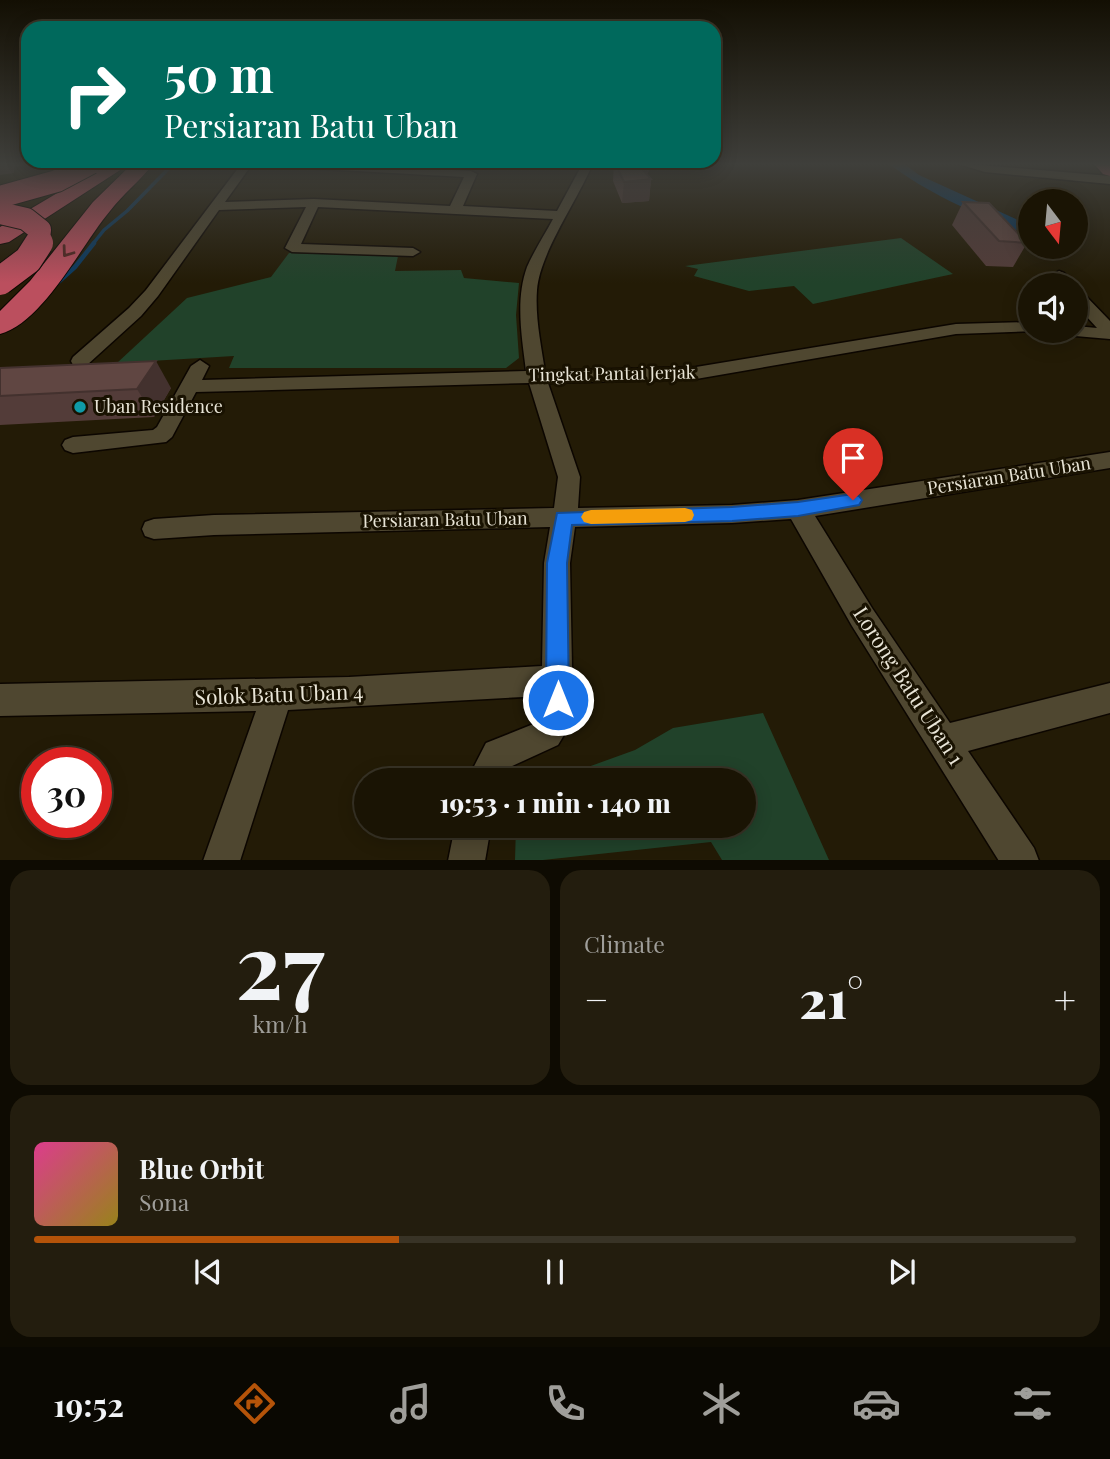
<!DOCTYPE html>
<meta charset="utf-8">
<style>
:root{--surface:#1a1404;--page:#231d0e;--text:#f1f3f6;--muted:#9f9e9a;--line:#383326;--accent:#b45309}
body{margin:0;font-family:"Playfair Display",serif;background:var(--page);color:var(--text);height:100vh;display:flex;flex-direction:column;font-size:26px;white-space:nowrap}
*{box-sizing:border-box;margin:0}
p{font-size:23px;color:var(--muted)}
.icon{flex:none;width:38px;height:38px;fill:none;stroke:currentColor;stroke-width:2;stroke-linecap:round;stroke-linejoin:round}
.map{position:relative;height:860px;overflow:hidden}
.panel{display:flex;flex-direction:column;gap:10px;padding:10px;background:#0e0b02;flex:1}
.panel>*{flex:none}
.banner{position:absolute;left:21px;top:21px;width:700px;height:147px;border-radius:21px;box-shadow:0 4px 18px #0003,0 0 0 2px var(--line);background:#00695c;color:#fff;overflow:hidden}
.needle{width:46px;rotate:164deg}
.buttons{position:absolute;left:1018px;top:189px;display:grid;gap:14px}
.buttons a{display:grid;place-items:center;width:70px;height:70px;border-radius:50%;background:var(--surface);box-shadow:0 4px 18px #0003,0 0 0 2px var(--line);font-size:35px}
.speed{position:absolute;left:21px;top:747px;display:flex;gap:14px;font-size:35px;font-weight:700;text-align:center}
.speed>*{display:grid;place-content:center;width:91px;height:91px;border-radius:50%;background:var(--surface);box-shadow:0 4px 18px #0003,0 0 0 2px var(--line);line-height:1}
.speed .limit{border:10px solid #d22;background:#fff;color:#111}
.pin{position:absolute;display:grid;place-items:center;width:60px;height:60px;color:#fff;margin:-72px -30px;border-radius:50% 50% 50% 0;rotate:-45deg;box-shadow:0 0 7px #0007}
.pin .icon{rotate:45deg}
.me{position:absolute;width:77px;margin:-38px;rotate:0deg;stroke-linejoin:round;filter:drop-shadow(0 0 5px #0008)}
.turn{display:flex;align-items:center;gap:24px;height:147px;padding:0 28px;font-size:32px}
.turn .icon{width:91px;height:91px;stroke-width:2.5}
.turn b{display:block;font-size:49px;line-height:60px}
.big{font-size:52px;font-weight:800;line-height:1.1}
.panel .tile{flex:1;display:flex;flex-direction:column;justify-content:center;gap:10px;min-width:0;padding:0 24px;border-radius:21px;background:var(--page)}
.panel .dial{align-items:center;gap:0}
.dial b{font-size:91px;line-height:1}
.song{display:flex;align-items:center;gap:21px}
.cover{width:84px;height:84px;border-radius:10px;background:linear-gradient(135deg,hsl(330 70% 55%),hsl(50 70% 35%))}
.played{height:7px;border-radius:4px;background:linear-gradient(90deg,var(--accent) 35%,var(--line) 35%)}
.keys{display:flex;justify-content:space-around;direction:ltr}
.heat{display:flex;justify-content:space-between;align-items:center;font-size:38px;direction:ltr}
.panel .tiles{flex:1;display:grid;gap:10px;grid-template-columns:1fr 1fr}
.tile:last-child{grid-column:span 2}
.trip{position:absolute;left:354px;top:768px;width:402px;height:70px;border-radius:35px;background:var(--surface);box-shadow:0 4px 18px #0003,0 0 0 2px var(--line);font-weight:800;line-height:70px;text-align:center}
.dock{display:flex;height:112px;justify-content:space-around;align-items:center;background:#0a0802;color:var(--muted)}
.dock .icon{width:49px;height:49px}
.dock .selected{color:var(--accent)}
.dock b{font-size:32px;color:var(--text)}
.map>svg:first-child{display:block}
.green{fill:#21422a}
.water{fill:#0a3a61}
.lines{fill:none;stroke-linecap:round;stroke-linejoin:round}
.stream-far1{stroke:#0a3a61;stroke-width:3.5}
.stream{stroke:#0a3a61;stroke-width:4.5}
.minor-casing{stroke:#0c0600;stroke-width:3}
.trunk-casing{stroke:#0c0600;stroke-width:2}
.minor{fill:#4f4730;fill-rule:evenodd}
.trunk{fill:#bb4f5e;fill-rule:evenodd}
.trunk-bridge-far1-casing{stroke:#0c0600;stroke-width:24;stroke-linecap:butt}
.trunk-bridge-casing{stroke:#0c0600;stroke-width:30;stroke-linecap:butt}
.trunk-bridge-far1{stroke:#bb4f5e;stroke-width:22}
.trunk-bridge{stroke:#bb4f5e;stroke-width:28}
.wall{fill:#533c39}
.shaded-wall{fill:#43312e}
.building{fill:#604642;stroke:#43312e;stroke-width:2}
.oneway{stroke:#522722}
.route{fill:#1a73e8;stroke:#114b97;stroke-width:2}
.slow{fill:#f59e0b}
.culture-dot{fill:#0f9aa8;stroke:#191201;stroke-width:2.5}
.labels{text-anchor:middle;stroke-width:6;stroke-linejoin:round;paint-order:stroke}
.street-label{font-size:18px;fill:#e8e4d6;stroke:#191201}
.poi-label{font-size:18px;fill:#e8e4d6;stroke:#191201;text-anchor:start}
.near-street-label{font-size:21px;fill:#e8e4d6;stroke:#191201}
</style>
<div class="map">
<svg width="1110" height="861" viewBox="0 0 1110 861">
<rect width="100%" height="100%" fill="#231b06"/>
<g class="green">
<polygon points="901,238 953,274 813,304 794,286 749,291 694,276 698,269 685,266"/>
<polygon points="289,253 398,256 395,271 461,270 464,278 519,283 516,315 519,358 506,368 229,368 234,356 117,363 187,298 271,277"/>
<polygon points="763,713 829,860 722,860 711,842 543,860 515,860 516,826 744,826 744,780 552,780 635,750 673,728"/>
</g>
<path class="water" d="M 888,163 L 903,163 L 919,175 L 1031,226 L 1031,236 C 983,217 929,195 888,163 Z"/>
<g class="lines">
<polyline class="stream-far1" points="92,245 104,230 127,211 174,163"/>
<polyline class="stream" points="56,284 75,267 94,243"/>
<g class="minor-casing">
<g id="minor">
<path d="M 242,163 L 253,163 L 225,202 L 314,199 L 450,206 L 464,177 L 303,168 L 301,166 L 307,163 L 471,171 L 477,174 L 463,206 L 557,211 L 583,163 L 593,163 C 578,200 540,252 537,290 C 535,317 541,345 545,371 L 696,367 L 956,324 L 1031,322 L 1031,331 L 1037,331 L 956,334 L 696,379 L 548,383 L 580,477 L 578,508 L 732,505 L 798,500 L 1110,452 L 1110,468 L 815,516 L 872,608 L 950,723 L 1110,683 L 1110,713 L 968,751 L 1034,848 L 1039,861 L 999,861 L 852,626 L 791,519 L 732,523 L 575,527 L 570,563 L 573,720 L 558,745 L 510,767 L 502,780 L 467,780 L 486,743 L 536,723 L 541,715 L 542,696 L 288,710 L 240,861 L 203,861 L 256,711 L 0,716 L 0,684 L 349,677 L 542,666 L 544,563 L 550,527 L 214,535 L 154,539 L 145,536 L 142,529 L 145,522 L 154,519 L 214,515 L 554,508 L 558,477 L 529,383 L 196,392 L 172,437 L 166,442 L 73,453 L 65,450 L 62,445 L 65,440 L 73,437 L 153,430 L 157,427 L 191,366 L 200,360 L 209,366 L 202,380 L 526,371 C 522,338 515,300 527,267 C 534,251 545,234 553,219 L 318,207 L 301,244 L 413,248 L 420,252 L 413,256 L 292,252 L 285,248 L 306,207 L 219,210 L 158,296 L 141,316 L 87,365 L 73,365 L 71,361 L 73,357 L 129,308 L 146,290 Z"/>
<polygon points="955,163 1110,176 1110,184 985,172"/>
<polygon points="1059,271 1064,273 1076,285 1059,285 1051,276"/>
<polygon points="1076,290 1082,292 1110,321 1110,339 1075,336 1066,331 1076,331 1076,326 1097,328 1076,305"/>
<polygon points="455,826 491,826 485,861 448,861"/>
</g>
</g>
<g class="trunk-casing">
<g id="trunk">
<polygon points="108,163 131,163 9,242 0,244 0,227"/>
<path d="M 133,163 L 154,163 C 141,180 123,194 110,211 C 82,244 43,323 0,334 L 0,311 L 30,281 L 93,202 Z"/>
<polygon points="1093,163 1110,163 1110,176 1103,174"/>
</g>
</g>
<use href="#minor" class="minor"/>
<use href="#trunk" class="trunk"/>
<g class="trunk-bridge-far1-casing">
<g id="trunk-bridge-far1">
<polyline points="0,197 57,181 91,163"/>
<polyline points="0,213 26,219 40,230 38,245"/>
</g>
</g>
<g class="trunk-bridge-casing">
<polyline id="trunk-bridge" points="0,281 28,260 39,243"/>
</g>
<use href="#trunk-bridge-far1" class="trunk-bridge-far1"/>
<use href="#trunk-bridge" class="trunk-bridge"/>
</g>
<g class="wall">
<polygon points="614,163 653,163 647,174 651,179 649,201 622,203 613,181"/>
<polygon points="963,202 1027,243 1013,267 986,266 952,225"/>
<polygon points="0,368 171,388 154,417 0,425"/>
</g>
<g class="shaded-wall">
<polygon points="0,163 32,163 14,167 14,173 0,175"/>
<polygon points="644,163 653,163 644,180 651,179 649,201 622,203 624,182 641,168"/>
<polygon points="156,361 171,388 154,417 137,389"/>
</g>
<g class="building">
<polygon points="615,163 644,163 641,168 651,179 624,182"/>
<polygon points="963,202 989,203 1027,243 999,241"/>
<polygon points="156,361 137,389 0,396 0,368"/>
</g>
<defs><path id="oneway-chevron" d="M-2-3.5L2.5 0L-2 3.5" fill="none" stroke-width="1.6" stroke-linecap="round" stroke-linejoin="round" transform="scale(1.75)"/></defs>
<use class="oneway" href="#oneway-chevron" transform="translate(67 252) rotate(126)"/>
<linearGradient id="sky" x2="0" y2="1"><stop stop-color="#130f03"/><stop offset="0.58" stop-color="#3f3f3b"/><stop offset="1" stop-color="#3f3f3b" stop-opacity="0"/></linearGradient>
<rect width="1110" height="283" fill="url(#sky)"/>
<polygon class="route" points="853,494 859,496 862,500 859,505 798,516 732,521 572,525 567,563 569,700 566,708 558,712 549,708 546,700 547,563 557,513 732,507 798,502"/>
<polygon class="slow" points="685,508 692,510 694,515 692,520 685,522 591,524 584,522 581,517 584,512 591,510"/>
<circle class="culture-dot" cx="80" cy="407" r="7"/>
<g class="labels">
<g class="street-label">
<text transform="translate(612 374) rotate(-1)" y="6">Tingkat Pantai Jerjak</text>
<text transform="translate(1009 476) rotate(-9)" y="6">Persiaran Batu Uban</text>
<text transform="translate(445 520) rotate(-1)" y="6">Persiaran Batu Uban</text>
</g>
<g class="poi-label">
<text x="94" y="413">Uban Residence</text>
</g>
<g class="near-street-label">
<text transform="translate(908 686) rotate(57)" y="7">Lorong Batu Uban 1</text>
<text transform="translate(279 695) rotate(-2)" y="7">Solok Batu Uban 4</text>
</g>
</g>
</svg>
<div class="buttons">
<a><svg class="needle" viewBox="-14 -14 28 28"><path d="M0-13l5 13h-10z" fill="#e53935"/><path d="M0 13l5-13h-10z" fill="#9f9e9a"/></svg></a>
<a><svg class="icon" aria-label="sound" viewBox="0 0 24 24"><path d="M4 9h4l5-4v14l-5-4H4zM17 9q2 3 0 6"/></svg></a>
</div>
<div class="speed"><div class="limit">30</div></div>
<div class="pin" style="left:853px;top:500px;background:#d93025"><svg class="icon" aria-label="arrive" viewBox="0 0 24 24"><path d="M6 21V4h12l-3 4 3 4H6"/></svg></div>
<svg class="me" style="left:558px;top:700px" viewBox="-20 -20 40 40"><circle r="17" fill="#1a73e8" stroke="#fff" stroke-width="3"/><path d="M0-11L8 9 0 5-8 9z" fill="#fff"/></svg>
<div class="trip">19:53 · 1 min · 140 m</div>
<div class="banner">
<div class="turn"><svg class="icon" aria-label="right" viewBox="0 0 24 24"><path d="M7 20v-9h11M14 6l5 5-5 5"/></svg><div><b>50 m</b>Persiaran Batu Uban</div></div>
</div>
</div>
<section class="panel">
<div class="tiles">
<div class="tile dial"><b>27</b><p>km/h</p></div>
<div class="tile"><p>Climate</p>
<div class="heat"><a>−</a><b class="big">21°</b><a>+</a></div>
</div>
<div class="tile">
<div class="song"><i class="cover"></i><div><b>Blue Orbit</b><p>Sona</p></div></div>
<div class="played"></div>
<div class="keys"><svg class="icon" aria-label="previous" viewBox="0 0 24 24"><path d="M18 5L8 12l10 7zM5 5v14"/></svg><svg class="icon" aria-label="pause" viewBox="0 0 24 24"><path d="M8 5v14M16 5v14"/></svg><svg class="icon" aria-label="next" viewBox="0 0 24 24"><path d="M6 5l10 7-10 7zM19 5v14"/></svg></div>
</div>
</div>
</section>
<nav class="dock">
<b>19:52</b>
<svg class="icon selected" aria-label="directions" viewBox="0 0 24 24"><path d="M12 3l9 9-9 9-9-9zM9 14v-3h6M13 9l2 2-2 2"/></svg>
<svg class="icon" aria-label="music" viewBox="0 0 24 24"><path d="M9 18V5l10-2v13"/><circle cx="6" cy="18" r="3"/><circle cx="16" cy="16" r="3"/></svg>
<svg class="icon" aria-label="phone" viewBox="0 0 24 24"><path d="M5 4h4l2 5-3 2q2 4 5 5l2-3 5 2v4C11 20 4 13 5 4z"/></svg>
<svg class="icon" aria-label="climate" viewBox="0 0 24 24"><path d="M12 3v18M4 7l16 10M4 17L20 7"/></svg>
<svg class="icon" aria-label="car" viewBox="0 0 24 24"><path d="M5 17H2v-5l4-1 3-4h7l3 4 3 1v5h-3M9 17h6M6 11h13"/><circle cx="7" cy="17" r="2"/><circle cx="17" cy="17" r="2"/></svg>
<svg class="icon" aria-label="filters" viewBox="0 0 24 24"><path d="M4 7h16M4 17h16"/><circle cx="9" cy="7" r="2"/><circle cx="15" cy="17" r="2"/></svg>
</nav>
